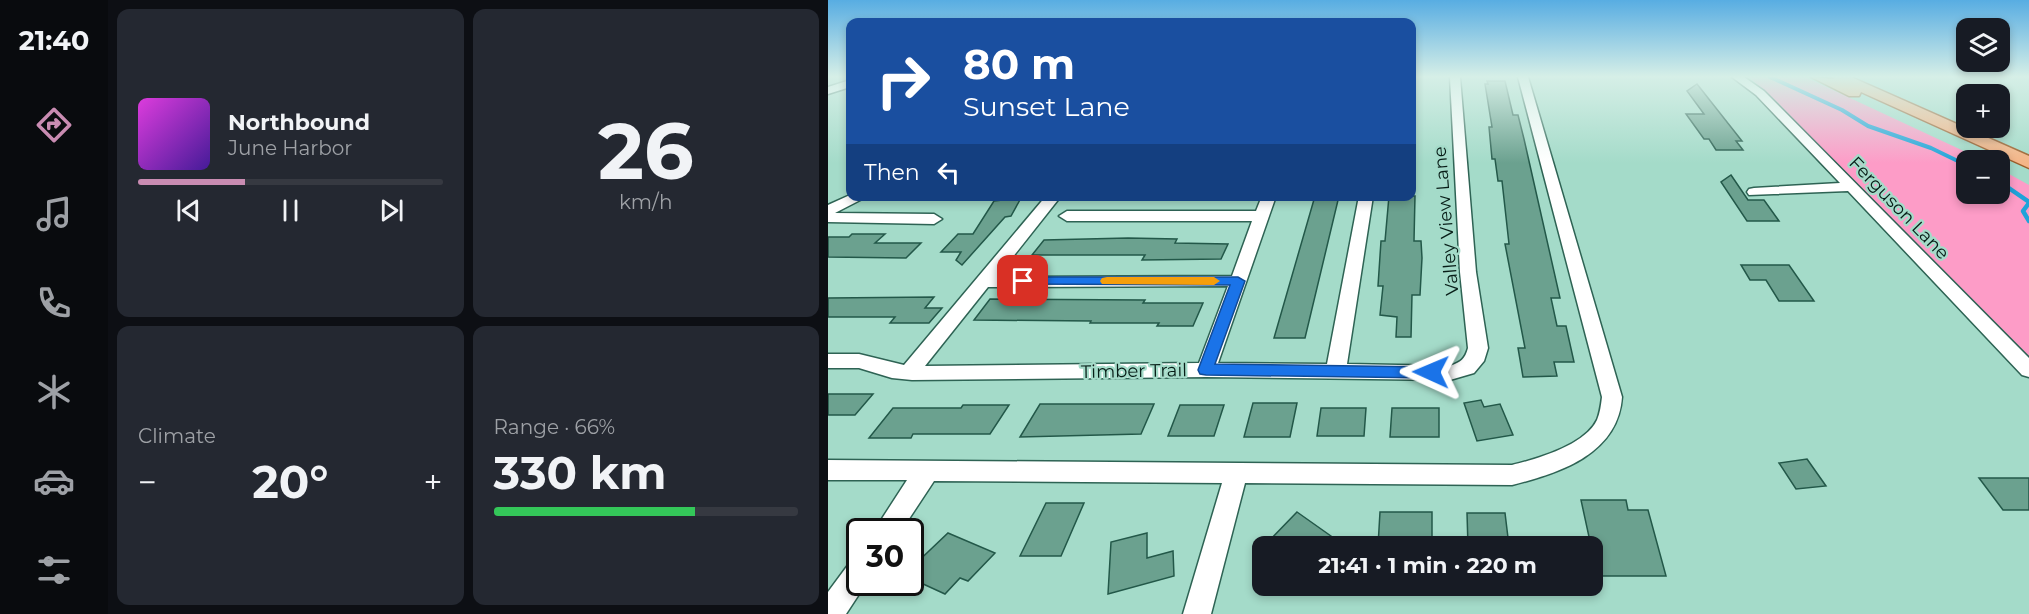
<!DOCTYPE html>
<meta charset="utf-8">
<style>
:root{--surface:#171b24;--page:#242831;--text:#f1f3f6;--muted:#9ea1a6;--line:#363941;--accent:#c98cb2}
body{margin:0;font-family:Montserrat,sans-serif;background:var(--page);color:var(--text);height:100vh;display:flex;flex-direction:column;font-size:22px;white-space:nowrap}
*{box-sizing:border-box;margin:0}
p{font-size:20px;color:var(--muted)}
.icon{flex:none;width:33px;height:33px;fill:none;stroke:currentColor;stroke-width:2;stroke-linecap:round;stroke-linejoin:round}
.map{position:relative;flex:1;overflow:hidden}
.side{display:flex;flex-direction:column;gap:9px;padding:9px;background:#0d0f14;width:720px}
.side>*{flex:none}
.guide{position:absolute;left:18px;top:18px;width:570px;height:183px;border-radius:12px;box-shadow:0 3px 9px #0003;background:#1a4fa0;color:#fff;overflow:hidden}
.tools{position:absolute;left:1128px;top:18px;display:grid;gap:12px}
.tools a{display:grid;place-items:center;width:54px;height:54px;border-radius:12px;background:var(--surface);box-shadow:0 3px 9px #0003;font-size:30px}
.speed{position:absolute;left:18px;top:518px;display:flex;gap:12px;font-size:30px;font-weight:700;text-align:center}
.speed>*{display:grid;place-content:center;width:78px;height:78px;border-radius:50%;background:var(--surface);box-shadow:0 3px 9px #0003;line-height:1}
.speed .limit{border:3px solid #111;border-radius:9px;background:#fff;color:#111}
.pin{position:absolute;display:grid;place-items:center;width:51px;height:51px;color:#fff;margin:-26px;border-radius:12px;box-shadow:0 3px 9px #0006}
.me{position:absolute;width:66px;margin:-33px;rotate:271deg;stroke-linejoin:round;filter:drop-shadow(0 0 4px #0008)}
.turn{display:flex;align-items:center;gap:21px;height:126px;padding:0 18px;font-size:27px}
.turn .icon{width:78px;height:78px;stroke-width:2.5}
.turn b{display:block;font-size:42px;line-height:51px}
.then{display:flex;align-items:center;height:57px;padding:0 18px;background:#0003;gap:12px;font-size:22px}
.big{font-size:45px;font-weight:700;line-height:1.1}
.side .widget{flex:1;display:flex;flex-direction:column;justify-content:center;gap:9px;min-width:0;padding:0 21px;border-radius:12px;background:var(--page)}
.side .dial{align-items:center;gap:0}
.dial b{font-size:78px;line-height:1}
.song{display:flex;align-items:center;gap:18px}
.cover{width:72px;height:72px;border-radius:9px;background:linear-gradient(135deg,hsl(300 70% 55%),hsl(260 70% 35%))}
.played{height:6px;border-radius:3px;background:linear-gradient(90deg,var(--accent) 35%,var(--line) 35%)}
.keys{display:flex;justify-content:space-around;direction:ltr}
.heat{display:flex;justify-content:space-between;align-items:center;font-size:33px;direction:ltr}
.charge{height:9px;border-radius:4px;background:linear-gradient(90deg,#34c759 66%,var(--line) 0)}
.side .tiles{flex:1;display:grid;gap:9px;grid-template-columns:repeat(2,1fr)}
.trip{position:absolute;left:424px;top:536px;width:351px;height:60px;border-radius:12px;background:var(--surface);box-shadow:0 3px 9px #0003;font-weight:700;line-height:60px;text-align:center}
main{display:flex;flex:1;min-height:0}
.menu{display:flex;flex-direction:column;width:108px;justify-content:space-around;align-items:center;background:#090b0e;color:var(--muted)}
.menu .icon{width:42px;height:42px}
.menu .active{color:var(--accent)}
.menu b{font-size:27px;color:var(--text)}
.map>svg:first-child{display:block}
.green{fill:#fd9cc7}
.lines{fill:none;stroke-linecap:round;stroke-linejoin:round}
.stream-far1{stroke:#20a3d9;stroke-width:4}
.stream{stroke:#20a3d9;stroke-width:4.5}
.building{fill:#6ba18f;stroke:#235849;stroke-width:1.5}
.minor-casing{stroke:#2e6354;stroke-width:3}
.major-casing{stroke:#9d5f2c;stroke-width:3}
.minor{fill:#fff;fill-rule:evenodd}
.major{fill:#f5b587;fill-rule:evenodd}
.route{fill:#1a73e8;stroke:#114b97;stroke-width:1.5}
.slow{fill:#f59e0b}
.labels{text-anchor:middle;stroke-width:4.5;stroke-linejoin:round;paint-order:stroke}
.street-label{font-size:18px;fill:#071d17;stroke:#a4dbc9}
</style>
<main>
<nav class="menu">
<b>21:40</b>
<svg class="icon active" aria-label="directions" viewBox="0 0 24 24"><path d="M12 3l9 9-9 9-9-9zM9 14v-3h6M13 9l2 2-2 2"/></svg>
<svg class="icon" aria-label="music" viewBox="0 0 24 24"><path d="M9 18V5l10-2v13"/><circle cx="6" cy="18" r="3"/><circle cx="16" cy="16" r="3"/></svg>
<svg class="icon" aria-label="phone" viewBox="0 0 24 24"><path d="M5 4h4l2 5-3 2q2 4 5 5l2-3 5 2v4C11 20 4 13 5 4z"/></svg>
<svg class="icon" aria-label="climate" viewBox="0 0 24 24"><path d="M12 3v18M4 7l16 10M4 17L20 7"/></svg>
<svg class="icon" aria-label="car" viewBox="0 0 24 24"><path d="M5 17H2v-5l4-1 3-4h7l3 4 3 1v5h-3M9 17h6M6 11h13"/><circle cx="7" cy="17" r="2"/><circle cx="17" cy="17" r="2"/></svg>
<svg class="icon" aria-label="filters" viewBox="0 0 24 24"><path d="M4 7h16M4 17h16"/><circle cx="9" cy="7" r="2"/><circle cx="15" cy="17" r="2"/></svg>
</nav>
<section class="side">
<div class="tiles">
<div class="widget">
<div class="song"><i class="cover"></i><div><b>Northbound</b><p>June Harbor</p></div></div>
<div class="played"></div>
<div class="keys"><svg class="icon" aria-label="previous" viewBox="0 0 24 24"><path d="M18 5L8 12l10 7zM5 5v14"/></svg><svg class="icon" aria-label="pause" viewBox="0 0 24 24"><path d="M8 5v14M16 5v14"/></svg><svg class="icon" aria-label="next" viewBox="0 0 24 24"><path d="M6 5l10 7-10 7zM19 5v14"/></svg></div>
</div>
<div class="widget dial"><b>26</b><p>km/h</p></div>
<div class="widget"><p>Climate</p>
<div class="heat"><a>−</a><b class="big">20°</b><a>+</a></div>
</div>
<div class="widget"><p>Range · 66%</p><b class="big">330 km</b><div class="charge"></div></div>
</div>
</section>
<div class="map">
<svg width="1201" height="614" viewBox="0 0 1201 614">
<rect width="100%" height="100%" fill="#a4dbc9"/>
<polygon class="green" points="921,77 977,77 1155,160 1138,160 1138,194 1172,194 1172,169 1201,185 1201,359 949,102"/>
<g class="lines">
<polyline class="stream-far1" points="942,77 1014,110 1040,126 1103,148 1138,165"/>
<g class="stream">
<polyline points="1172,182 1201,202"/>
<polyline points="1201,203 1195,211 1201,221"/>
</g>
</g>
<g class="building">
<polygon points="659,81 677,81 685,115 690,115 696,139 732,298 723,298 729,326 738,326 746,362 726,362 729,376 695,377 690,348 697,348 677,244 681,244 674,181 670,181 667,159 664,159 661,127 664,127 657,84 660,84"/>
<polygon points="869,84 914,141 908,141 915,150 888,150 881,139 876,139 858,114 876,114 859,91"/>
<polygon points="903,175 920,200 936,200 951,221 919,221 893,182"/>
<polygon points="487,196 511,196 477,338 446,338"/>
<polygon points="561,196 587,196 586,241 593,241 594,258 592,295 584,295 583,337 568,337 569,317 552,315 555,286 550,286 553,241 557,241"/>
<polygon points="193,198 183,216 177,217 134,265 128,260 133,252 113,252 130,234 145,234 166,201"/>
<polygon points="24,234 57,234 47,243 93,243 78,258 0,257 0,237 21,237"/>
<polygon points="300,238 349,239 347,243 400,244 393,259 314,260 317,255 204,255 216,240"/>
<polygon points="913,265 961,265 986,301 951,301 938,280 922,280"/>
<polygon points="106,297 97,308 114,308 101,323 62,323 67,317 0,317 0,298"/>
<polygon points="162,299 317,300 315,303 375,303 365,326 329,326 331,323 262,323 263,321 146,320"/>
<polygon points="0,394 45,394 27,415 0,415"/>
<polygon points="653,400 656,407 672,404 685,435 649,441 636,403"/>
<polygon points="425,403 469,403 462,437 416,437"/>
<polygon points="212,404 326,404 313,434 192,437"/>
<polygon points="135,405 181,405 162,434 85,434 83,438 41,438 65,408 133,408"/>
<polygon points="352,405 396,405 386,436 340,436"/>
<polygon points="493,408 538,408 536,436 489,436"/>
<polygon points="564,408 611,408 611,437 562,437"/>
<polygon points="979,459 998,486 968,489 951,463"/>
<polygon points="1151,478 1201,478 1201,510 1175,510"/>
<polygon points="753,500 798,500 800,510 820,510 838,576 769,576 765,546 763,546"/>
<polygon points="218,503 256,503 233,556 192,556"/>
<polygon points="469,512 517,546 436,546"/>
<polygon points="552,512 604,512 604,546 550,546"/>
<polygon points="639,513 677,513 681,546 640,546"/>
<polygon points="120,533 167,553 140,581 132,578 117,594 82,578 82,569"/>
<polygon points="319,533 319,558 345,551 346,576 280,594 283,542"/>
</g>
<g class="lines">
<g class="minor-casing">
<g id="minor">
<path d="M 622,77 L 632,77 L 648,272 L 660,348 L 656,361 L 646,373 L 622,380 L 378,377 L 84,380 L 64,378 L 31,368 L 0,368 L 0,354 L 31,354 L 76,365 L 218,196 L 233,196 L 169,277 L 404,276 L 424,221 L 239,221 L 231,216 L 239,211 L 428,211 L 434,196 L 448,196 L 390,363 L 499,364 L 531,196 L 545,196 L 519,364 L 622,366 C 633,362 637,359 640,348 L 632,272 ZM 400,286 L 371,363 L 97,366 L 160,287 Z"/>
<path d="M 690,77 L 700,77 L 794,397 C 790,454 732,473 684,485 L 417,483 L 383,614 L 355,614 L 394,483 L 106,481 L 73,531 L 46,531 L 79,480 L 0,480 L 0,460 L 684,465 C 709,459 757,445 769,420 C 772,413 773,405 774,397 Z"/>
<polygon points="904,77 916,77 936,91 1201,358 1201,377 1194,375 1020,191 921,195 919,192 921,189 926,188 1012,183 928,95"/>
<polygon points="22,80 22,87 0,94 0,87"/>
<polygon points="22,195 40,196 7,213 106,214 114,219 106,224 0,222 0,205"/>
<polygon points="32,558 32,582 39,582 18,614 0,614 0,592 23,561"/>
</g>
</g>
<g class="major-casing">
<polygon id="major" points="983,77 1006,79 1005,77 1023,77 1201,156 1201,168 1033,92 1031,96 1021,96"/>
</g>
<use href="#minor" class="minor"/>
<use href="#major" class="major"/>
</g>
<linearGradient id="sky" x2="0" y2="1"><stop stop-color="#58ade2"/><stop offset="0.47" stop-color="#d6efe7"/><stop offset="1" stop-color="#d6efe7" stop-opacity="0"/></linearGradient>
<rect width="1201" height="163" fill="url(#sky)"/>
<polygon class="route" points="195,277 410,277 417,281 387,364 603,367 608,369 610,372 608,376 603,378 378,375 372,374 370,370 402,285 190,284 188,281"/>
<polygon class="slow" points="279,277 386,277 392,281 386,285 274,284 272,281 274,278"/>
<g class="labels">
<g class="street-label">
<text transform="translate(1071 208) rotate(46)" y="6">Ferguson Lane</text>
<text transform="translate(618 221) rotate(-95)" y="6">Valley View Lane</text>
<text transform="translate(306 371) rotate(-1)" y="6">Timber Trail</text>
</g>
</g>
</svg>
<div class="tools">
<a><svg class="icon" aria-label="layers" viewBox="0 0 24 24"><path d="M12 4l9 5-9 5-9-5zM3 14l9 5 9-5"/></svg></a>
<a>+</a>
<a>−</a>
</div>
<div class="speed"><div class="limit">30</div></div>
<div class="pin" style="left:195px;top:281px;background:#d93025"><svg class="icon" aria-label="arrive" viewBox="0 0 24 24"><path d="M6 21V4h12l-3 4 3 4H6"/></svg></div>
<svg class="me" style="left:603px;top:372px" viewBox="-20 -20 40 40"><path d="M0-17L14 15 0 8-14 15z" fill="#1a73e8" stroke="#fff" stroke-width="4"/></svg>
<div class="trip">21:41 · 1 min · 220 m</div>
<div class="guide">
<div class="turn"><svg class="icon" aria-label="right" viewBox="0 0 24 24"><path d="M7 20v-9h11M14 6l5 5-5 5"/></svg><div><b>80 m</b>Sunset Lane</div></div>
<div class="then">Then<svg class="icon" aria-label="left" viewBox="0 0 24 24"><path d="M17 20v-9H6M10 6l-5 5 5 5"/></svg></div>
</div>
</div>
</main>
